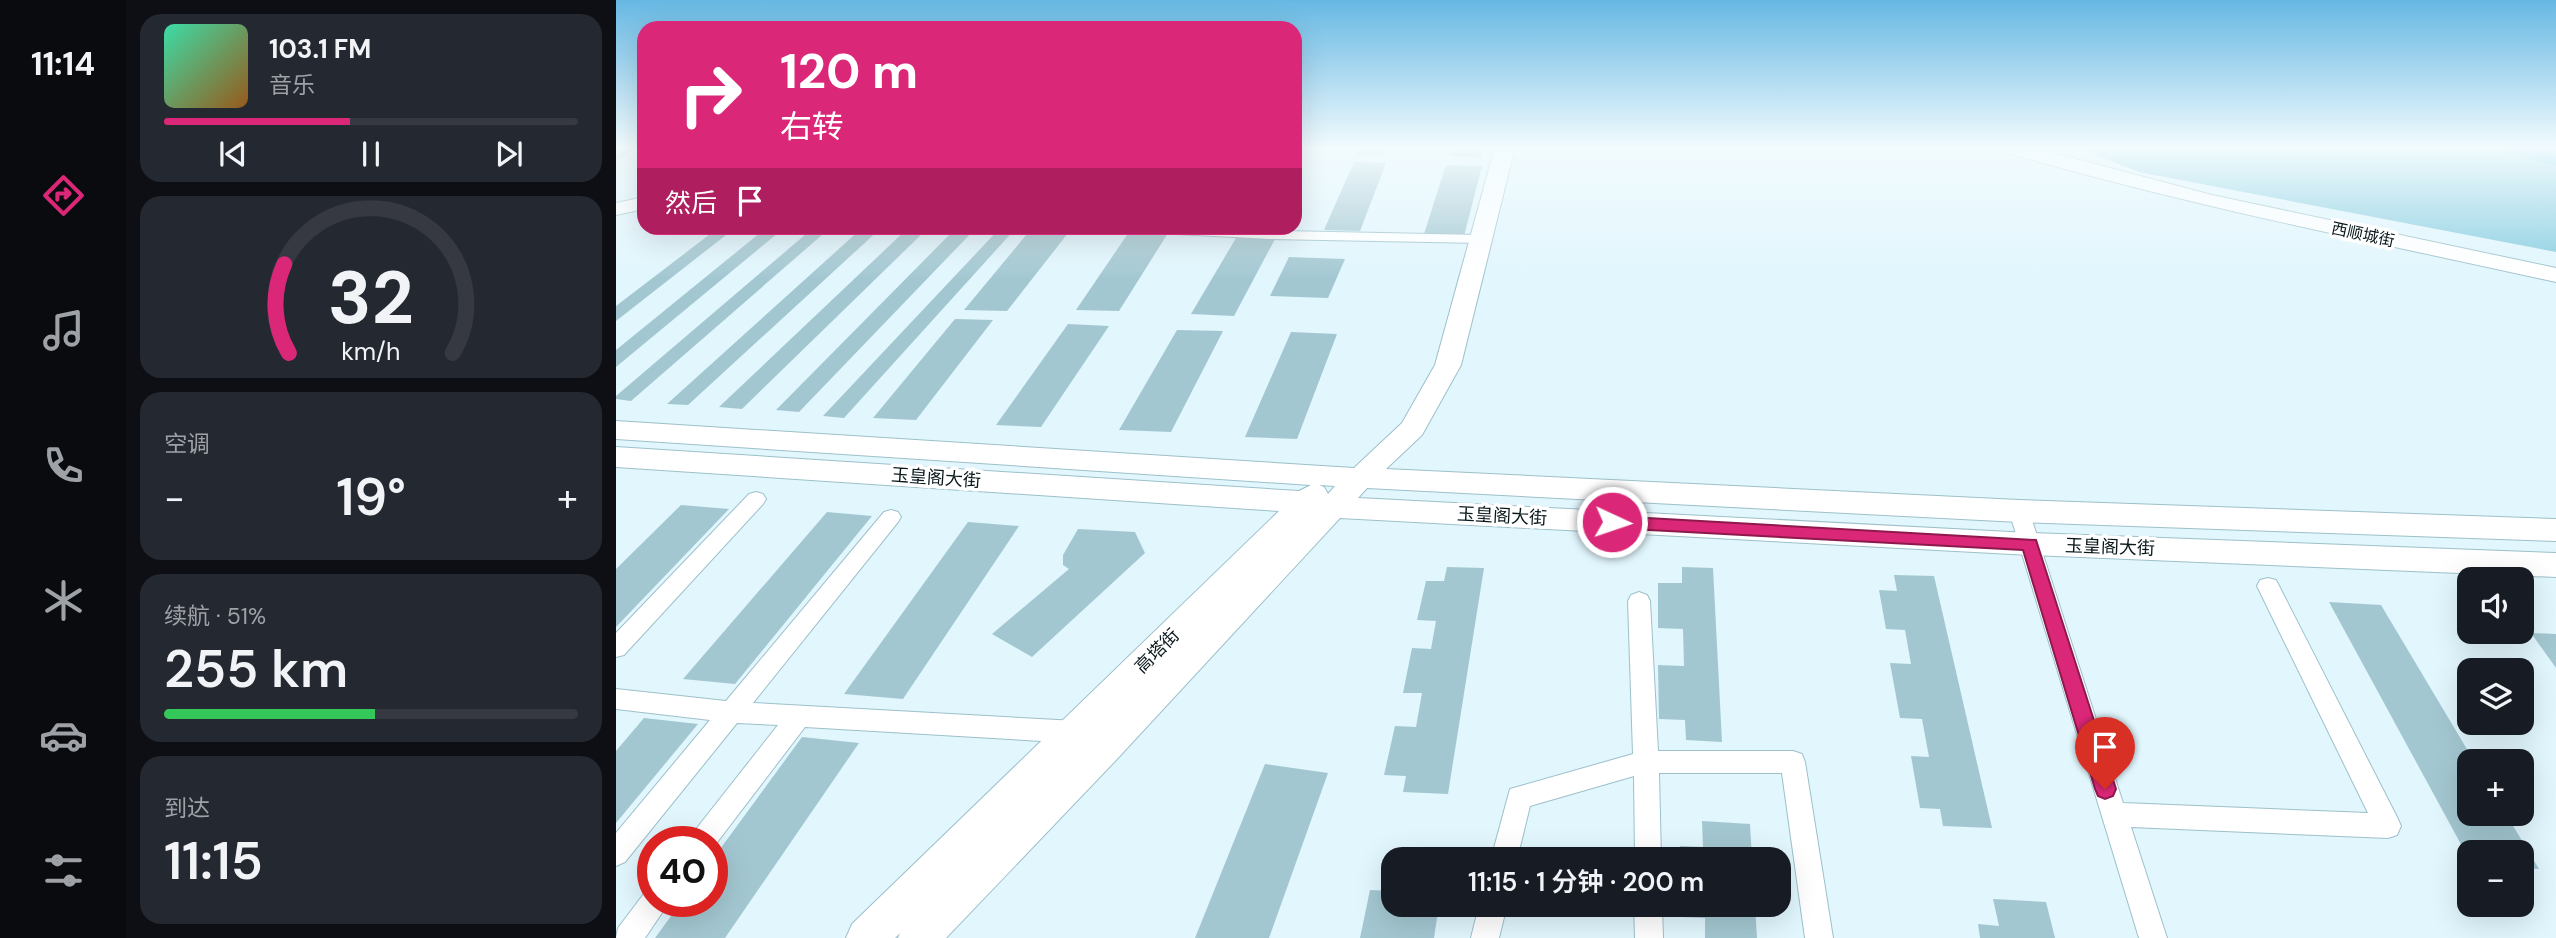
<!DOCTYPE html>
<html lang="zh">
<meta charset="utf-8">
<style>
:root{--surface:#171b24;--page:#242831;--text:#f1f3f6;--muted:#9ea1a6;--line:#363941;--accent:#db2777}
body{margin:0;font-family:"DM Sans","Noto Sans SC",sans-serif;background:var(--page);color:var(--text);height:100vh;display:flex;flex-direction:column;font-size:26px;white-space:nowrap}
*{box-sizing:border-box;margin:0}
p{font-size:23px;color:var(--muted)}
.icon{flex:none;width:38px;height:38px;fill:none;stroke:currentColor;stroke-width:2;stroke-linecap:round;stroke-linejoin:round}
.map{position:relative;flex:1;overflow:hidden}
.details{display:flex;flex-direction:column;gap:14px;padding:14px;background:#0d0f14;width:490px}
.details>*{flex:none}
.banner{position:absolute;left:21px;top:21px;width:665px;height:214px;border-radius:21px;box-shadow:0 7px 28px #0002;background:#db2777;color:#fff;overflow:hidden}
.fabs{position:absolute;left:1841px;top:567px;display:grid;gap:14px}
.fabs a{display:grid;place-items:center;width:77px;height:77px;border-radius:14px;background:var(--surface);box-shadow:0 7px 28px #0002;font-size:35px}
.speed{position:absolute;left:21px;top:826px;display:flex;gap:14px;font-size:35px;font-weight:700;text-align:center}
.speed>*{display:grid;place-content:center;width:91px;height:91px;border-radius:50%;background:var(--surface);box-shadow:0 7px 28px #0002;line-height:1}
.speed .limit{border:10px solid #d22;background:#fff;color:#111}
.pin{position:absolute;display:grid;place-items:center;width:60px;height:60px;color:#fff;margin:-72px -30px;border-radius:50% 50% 50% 0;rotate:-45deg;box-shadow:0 0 7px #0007}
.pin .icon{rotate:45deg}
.me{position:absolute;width:77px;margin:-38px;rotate:93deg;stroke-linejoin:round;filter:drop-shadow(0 0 5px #0008)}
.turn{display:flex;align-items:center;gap:24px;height:147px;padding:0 28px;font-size:32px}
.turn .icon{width:91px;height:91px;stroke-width:2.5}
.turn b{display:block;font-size:49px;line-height:60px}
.then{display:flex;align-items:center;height:66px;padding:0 28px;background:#0003;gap:14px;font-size:26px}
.big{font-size:52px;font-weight:600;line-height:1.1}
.details .card{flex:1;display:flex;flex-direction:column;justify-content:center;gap:10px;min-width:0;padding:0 24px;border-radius:21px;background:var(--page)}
.details .dial{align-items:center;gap:0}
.dial svg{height:182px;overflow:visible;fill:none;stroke:var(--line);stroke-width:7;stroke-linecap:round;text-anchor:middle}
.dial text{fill:var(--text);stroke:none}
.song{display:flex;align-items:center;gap:21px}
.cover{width:84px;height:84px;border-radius:10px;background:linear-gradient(135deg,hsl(160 70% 55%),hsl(30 70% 35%))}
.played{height:7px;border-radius:4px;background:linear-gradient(90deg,var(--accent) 45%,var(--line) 45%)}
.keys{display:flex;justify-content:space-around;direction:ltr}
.heat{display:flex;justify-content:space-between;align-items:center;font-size:38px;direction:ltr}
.charge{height:10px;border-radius:5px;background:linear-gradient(90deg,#34c759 51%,var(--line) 0)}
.trip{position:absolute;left:765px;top:847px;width:410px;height:70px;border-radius:21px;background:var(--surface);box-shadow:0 7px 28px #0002;font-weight:600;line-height:70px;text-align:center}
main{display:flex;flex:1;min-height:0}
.tab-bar{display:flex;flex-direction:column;width:126px;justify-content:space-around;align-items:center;background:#090b0e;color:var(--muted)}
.tab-bar .icon{width:49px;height:49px}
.tab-bar .active{color:var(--accent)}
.tab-bar b{font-size:32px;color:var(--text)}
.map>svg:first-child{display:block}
.green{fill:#88cddf}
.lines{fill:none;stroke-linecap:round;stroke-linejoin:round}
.river{fill:#44bfdb;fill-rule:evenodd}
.building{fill:#a3c7d1}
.street-casing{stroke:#9dc0ca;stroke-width:2}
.secondary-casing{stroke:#9dc0ca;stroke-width:2}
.street{fill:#fff;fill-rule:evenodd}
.secondary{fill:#fff;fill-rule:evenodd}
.route{fill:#db2777;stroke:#8e194d;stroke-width:2}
.labels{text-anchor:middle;stroke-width:7;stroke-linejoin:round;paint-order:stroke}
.far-street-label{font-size:16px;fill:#0a181b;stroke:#fff}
.street-label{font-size:18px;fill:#0a181b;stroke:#fff}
</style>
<main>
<nav class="tab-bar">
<b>11:14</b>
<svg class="icon active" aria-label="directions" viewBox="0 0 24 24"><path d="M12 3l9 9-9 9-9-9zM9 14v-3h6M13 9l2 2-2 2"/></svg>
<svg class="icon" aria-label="music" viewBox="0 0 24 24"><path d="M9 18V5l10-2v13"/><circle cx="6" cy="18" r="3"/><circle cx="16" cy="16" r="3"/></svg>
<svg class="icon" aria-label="phone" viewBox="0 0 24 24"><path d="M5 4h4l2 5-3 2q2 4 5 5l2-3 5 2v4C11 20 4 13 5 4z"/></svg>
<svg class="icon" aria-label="climate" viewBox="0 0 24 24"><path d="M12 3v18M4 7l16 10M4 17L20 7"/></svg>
<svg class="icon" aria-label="car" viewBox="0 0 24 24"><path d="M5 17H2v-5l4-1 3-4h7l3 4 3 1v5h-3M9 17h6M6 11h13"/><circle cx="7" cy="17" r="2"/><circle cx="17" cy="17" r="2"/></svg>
<svg class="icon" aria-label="filters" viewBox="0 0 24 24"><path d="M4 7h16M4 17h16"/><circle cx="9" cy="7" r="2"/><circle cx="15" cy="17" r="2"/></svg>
</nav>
<section class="details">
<div class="card">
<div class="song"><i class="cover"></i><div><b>103.1 FM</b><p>音乐</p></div></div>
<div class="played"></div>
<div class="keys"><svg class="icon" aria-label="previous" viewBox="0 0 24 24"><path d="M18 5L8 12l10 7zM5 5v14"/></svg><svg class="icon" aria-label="pause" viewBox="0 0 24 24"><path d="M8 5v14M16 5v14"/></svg><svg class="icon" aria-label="next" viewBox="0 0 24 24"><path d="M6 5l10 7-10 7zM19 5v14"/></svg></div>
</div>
<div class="card dial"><svg viewBox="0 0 100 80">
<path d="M14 69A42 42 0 1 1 86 69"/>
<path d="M14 69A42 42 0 0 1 12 30" stroke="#db2777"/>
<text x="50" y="56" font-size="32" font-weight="700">32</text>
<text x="50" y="72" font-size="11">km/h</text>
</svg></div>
<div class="card"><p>空调</p>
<div class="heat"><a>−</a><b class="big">19°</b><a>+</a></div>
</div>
<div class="card"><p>续航 · 51%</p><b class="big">255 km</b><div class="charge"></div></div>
<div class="card"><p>到达</p><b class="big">11:15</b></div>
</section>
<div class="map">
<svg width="1940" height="938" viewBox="0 0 1940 938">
<rect width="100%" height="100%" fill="#e1f6fd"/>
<polygon class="green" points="1459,147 1940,147 1940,252 1523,172"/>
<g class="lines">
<polygon class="river" points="1891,147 1940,149 1940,166 1895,153"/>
</g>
<g class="building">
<polygon points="0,147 22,147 0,162"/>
<polygon points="742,147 772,147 769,155 739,155"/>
<polygon points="836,147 868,147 865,157 834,156"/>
<polygon points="738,162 770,163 744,231 708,230"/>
<polygon points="830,165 866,166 848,236 808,234"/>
<polygon points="102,228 119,228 0,321 0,306"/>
<polygon points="150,228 168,228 0,367 0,350"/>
<polygon points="197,228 214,228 15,401 0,399 0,396"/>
<polygon points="246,228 265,228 72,405 51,404"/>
<polygon points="292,228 312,228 126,409 103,407"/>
<polygon points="340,228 360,228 183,412 160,410"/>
<polygon points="384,228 400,228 228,418 207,416"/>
<polygon points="416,228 456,228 391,311 348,310"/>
<polygon points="513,232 552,233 503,311 460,310"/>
<polygon points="620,238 659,239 618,316 575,314"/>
<polygon points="673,257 729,259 712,298 654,296"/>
<polygon points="339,319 377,320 300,420 257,418"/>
<polygon points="452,324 493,326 425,427 380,425"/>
<polygon points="561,330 607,331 555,432 503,430"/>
<polygon points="675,332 721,334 681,439 629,437"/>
<polygon points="65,505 113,509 0,627 0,569"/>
<polygon points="211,512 256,516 119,684 67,679"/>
<polygon points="352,522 403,526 287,699 228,694"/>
<polygon points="462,529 519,532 529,553 416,657 376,634 453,569 447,565 447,555"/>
<polygon points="831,567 868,568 832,794 787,792 790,776 768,775 779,726 800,727 806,693 787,693 796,648 815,649 820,621 801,620 810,581 828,581"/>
<polygon points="1066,567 1097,568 1106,742 1070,740 1069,720 1043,719 1042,665 1068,666 1067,629 1042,628 1042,583 1066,583"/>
<polygon points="1278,575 1318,576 1376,828 1327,826 1324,809 1304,808 1295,756 1313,757 1306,719 1284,718 1274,663 1295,664 1289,630 1270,629 1263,590 1281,591"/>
<polygon points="1713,602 1765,605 1858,761 1853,761 1853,814 1890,814 1923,869 1906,868 1906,852 1853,852 1853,859"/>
<polygon points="1915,633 1940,634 1940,668"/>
<polygon points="28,718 82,724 0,823 0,751"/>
<polygon points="186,737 243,743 109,938 39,938 66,901 96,901 96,860"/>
<polygon points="649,764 712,773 653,938 579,938"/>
<polygon points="1086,821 1134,824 1136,859 1064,859 1064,846 1087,847"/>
<polygon points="754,890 777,891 777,905 823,905 818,938 744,938"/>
<polygon points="1377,899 1430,902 1439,938 1364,938 1362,924 1383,926"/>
<polygon points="1065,905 1139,905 1141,938 1089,938 1089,918 1065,917"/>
</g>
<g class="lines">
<g class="street-casing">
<g id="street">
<polygon points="516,228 865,235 872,239 865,243 654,239 523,232"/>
<polygon points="140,492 147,494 150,499 147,504 8,655 0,657 0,633 133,494"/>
<polygon points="1403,504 1410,506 1413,511 1507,803 1752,813 1641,586 1644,580 1652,578 1660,580 1781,817 1785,826 1781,835 1772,838 1515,827 1551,938 1523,938 1393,511 1396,506"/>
<polygon points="275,510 282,512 285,517 282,522 137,703 460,721 469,725 472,732 469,739 460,743 189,727 96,849 96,842 73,842 77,833 162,725 121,723 9,862 0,866 0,833 94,720 0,709 0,689 110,701 268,512"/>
<polygon points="1023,592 1031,595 1034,601 1042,751 1177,751 1186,754 1189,762 1217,938 1189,938 1166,773 1043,773 1045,859 1019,859 1018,776 914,806 901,859 875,859 894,789 1017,754 1012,601 1015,595"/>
<polygon points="37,889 37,901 54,901 29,938 0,938 2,928 30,891"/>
<polygon points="863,905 891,905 883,938 855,938"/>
<polygon points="1018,905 1046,905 1047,938 1019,938"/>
</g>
</g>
<g class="secondary-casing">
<g id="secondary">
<path d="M 879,147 L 899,147 L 845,365 L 806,435 L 770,469 L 1403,500 L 1940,519 L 1940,541 L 1403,522 L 751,488 L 742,498 L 1414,533 L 1940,553 L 1940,577 L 1414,555 L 724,518 L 501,759 L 330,938 L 282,938 L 284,933 L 279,938 L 230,938 L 236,924 L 663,511 L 0,467 L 0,447 L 683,491 L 695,485 L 0,439 L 0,421 L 738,468 L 786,423 L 819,365 ZM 703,485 L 719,486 L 712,494 L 708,487 Z"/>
<path d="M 1384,147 L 1415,147 L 1596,195 L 1940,268 L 1940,282 C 1755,241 1568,205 1386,151 Z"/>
<polygon points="28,197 28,209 0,215 0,203"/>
</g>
</g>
<use href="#street" class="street"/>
<use href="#secondary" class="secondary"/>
</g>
<linearGradient id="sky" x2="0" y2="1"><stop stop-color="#66b8e3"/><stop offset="0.53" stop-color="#f2fbfe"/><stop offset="1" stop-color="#f2fbfe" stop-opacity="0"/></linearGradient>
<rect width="1940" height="279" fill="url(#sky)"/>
<polygon class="route" points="996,516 1420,540 1500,789 1497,796 1489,799 1482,796 1479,789 1407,550 996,528 987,522"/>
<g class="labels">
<g class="far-street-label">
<text transform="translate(1747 234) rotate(12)" y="6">西顺城街</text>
</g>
<g class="street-label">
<text transform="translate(320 478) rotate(4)" y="6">玉皇阁大街</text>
<text transform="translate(886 516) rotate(3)" y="6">玉皇阁大街</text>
<text transform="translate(1494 547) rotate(2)" y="6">玉皇阁大街</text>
<text transform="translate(541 651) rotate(-45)" y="6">高塔街</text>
</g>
</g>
</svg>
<div class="fabs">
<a><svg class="icon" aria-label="sound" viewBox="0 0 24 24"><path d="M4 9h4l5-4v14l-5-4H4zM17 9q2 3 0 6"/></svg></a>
<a><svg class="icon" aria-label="layers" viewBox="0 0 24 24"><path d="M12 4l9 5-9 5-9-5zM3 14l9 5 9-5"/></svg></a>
<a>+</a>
<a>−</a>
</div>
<div class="speed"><div class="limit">40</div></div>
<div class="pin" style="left:1489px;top:789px;background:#d93025"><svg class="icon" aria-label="arrive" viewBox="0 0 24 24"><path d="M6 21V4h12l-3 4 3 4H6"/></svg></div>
<svg class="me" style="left:996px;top:522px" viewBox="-20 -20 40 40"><circle r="17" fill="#db2777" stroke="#fff" stroke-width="3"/><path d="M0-11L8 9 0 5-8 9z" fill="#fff"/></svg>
<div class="trip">11:15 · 1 分钟 · 200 m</div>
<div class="banner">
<div class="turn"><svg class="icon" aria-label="right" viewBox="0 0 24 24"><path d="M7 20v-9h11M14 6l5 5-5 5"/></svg><div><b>120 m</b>右转</div></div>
<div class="then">然后<svg class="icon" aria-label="arrive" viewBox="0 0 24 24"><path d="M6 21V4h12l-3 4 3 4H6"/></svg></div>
</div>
</div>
</main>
